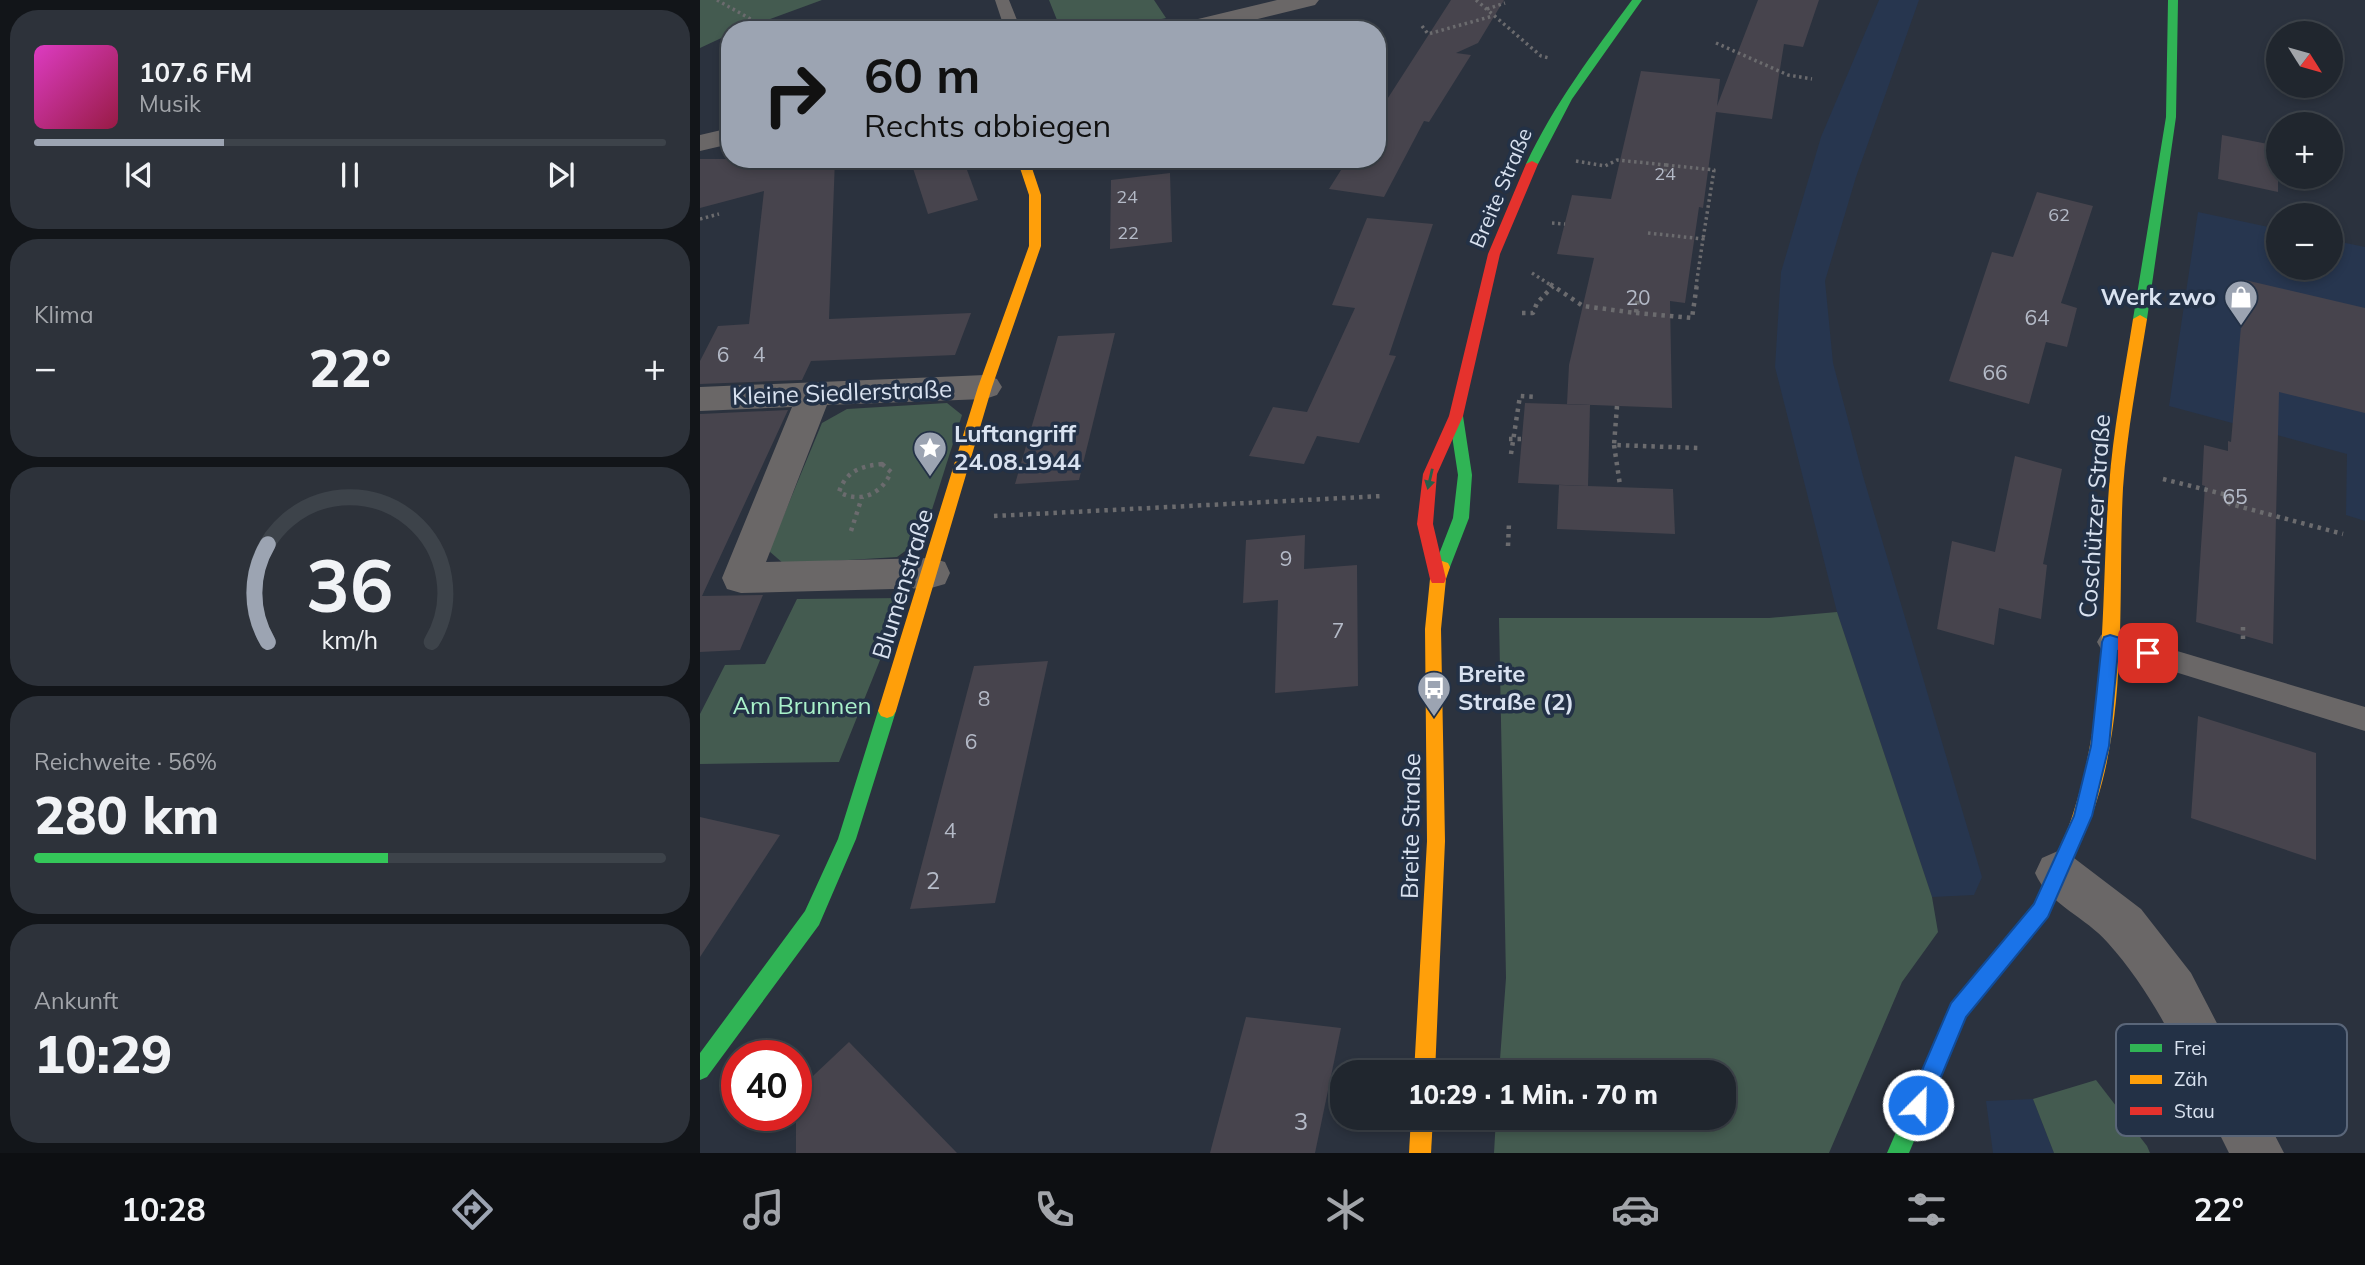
<!DOCTYPE html>
<html lang="de">
<meta charset="utf-8">
<style>
:root{--surface:#20262e;--page:#2d323a;--text:#f1f3f6;--muted:#a2a5aa;--line:#3d434a;--accent:#9ca4b2}
body{margin:0;font-family:Mulish,sans-serif;background:var(--page);color:var(--text);height:100vh;display:flex;flex-direction:column;font-size:26px;white-space:nowrap}
*{box-sizing:border-box;margin:0}
p{font-size:23px;color:var(--muted)}
.icon{flex:none;width:38px;height:38px;fill:none;stroke:currentColor;stroke-width:2;stroke-linecap:round;stroke-linejoin:round}
.map{position:relative;flex:1;overflow:hidden}
.panel{display:flex;flex-direction:column;gap:10px;padding:10px;background:#121519;width:700px}
.panel>*{flex:none}
.top-card{position:absolute;left:21px;top:21px;width:665px;height:147px;border-radius:28px;box-shadow:0 4px 10px #0003,0 0 0 2px var(--line);background:#9ca4b2;color:#111;overflow:hidden}
.needle{width:46px;rotate:127deg}
.buttons{position:absolute;left:1566px;top:21px;display:grid;gap:14px}
.buttons a{display:grid;place-items:center;width:77px;height:77px;border-radius:50%;background:var(--surface);box-shadow:0 4px 10px #0003,0 0 0 2px var(--line);font-size:35px}
.speed{position:absolute;left:21px;top:1040px;display:flex;gap:14px;font-size:35px;font-weight:700;text-align:center}
.speed>*{display:grid;place-content:center;width:91px;height:91px;border-radius:50%;background:var(--surface);box-shadow:0 4px 10px #0003,0 0 0 2px var(--line);line-height:1}
.speed .limit{border:10px solid #d22;background:#fff;color:#111}
.pin{position:absolute;display:grid;place-items:center;width:60px;height:60px;color:#fff;margin:-30px;border-radius:14px;box-shadow:0 4px 10px #0006}
.me{position:absolute;width:77px;margin:-38px;rotate:23deg;stroke-linejoin:round;filter:drop-shadow(0 0 5px #0008)}
.turn{display:flex;align-items:center;gap:24px;height:147px;padding:0 28px;font-size:32px}
.turn .icon{width:91px;height:91px;stroke-width:2.5}
.turn b{display:block;font-size:49px;line-height:60px}
.big{font-size:52px;font-weight:800;line-height:1.1}
.panel .tile{flex:1;display:flex;flex-direction:column;justify-content:center;gap:10px;min-width:0;padding:0 24px;border-radius:28px;background:var(--page)}
.panel .dial{align-items:center;gap:0}
.dial svg{height:182px;overflow:visible;fill:none;stroke:var(--line);stroke-width:7;stroke-linecap:round;text-anchor:middle}
.dial text{fill:var(--text);stroke:none}
.song{display:flex;align-items:center;gap:21px}
.cover{width:84px;height:84px;border-radius:10px;background:linear-gradient(135deg,hsl(310 70% 55%),hsl(340 70% 35%))}
.played{height:7px;border-radius:4px;background:linear-gradient(90deg,var(--accent) 30%,var(--line) 30%)}
.keys{display:flex;justify-content:space-around;direction:ltr}
.heat{display:flex;justify-content:space-between;align-items:center;font-size:38px;direction:ltr}
.charge{height:10px;border-radius:5px;background:linear-gradient(90deg,#34c759 56%,var(--line) 0)}
.trip{position:absolute;left:630px;top:1060px;width:406px;height:70px;border-radius:28px;background:var(--surface);box-shadow:0 4px 10px #0003,0 0 0 2px var(--line);font-weight:800;line-height:70px;text-align:center}
.menu{display:flex;height:112px;justify-content:space-around;align-items:center;background:#0d0f12;color:var(--muted)}
.menu .icon{width:49px;height:49px}
.menu .current{color:var(--accent)}
.menu b{font-size:32px;color:var(--text)}
main{display:flex;flex:1;min-height:0}
.map>svg:first-child{display:block}
.built{fill:#27364f}
.green{fill:#445b50}
.building{fill:#47444d}
.lines{fill:none;stroke-linecap:round;stroke-linejoin:round}
.path-far1{stroke:#6b6b6e;stroke-width:3.5;stroke-dasharray:2.5 3.5;stroke-linecap:butt}
.path{stroke:#6b6b6e;stroke-width:4.5;stroke-dasharray:3.5 5;stroke-linecap:butt}
.lane{fill:#6a6767;fill-rule:evenodd}
.street{fill:#6a6767;fill-rule:evenodd}
.fast{fill:#30b455;fill-rule:evenodd}
.slow{fill:#ff9f0a;fill-rule:evenodd}
.jam{fill:#e5322d;fill-rule:evenodd}
.oneway{fill:#285f4b}
.route{fill:#1a73e8;stroke:#114b97;stroke-width:2}
.labels{text-anchor:middle;stroke-width:7;stroke-linejoin:round;paint-order:stroke}
.far-number-label{font-size:18px;fill:#b4bac7}
.far-street-label{font-size:21px;fill:#d9e2f0;stroke:#233146}
.number-label{font-size:21px;fill:#b4bac7}
.poi-label{font-size:24px;font-weight:bold;fill:#d9e2f0;stroke:#233146;text-anchor:start}
.street-label{font-size:24px;fill:#d9e2f0;stroke:#233146}
.park-label{font-size:24px;fill:#a9f1ca;stroke:#233146}
.near-number-label{font-size:24px;fill:#b4bac7}
.key{fill:#233146;stroke:#5a6679;stroke-width:2}
.key-label{font-size:19px;fill:#d9e2f0}
</style>
<main>
<section class="panel">
<div class="tile">
<div class="song"><i class="cover"></i><div><b>107.6 FM</b><p>Musik</p></div></div>
<div class="played"></div>
<div class="keys"><svg class="icon" aria-label="previous" viewBox="0 0 24 24"><path d="M18 5L8 12l10 7zM5 5v14"/></svg><svg class="icon" aria-label="pause" viewBox="0 0 24 24"><path d="M8 5v14M16 5v14"/></svg><svg class="icon" aria-label="next" viewBox="0 0 24 24"><path d="M6 5l10 7-10 7zM19 5v14"/></svg></div>
</div>
<div class="tile"><p>Klima</p>
<div class="heat"><a>−</a><b class="big">22°</b><a>+</a></div>
</div>
<div class="tile dial"><svg viewBox="0 0 100 80">
<path d="M14 69A42 42 0 1 1 86 69"/>
<path d="M14 69A42 42 0 0 1 14 26" stroke="#9ca4b2"/>
<text x="50" y="56" font-size="32" font-weight="700">36</text>
<text x="50" y="72" font-size="11">km/h</text>
</svg></div>
<div class="tile"><p>Reichweite · 56%</p><b class="big">280 km</b><div class="charge"></div></div>
<div class="tile"><p>Ankunft</p><b class="big">10:29</b></div>
</section>
<div class="map">
<svg width="1665" height="1153" viewBox="0 0 1665 1153">
<rect width="100%" height="100%" fill="#2b323e"/>
<g class="built">
<polygon points="1179,0 1219,0 1156,177 1125,281 1133,363 1163,476 1282,877 1274,895 1232,897 1137,612 1075,367 1081,272 1121,137"/>
<polygon points="1498,212 1578,229 1578,268 1631,268 1631,240 1665,247 1665,521 1646,515 1647,454 1469,406"/>
<polygon points="1333,1099 1354,1153 1293,1153 1286,1101"/>
</g>
<g class="green">
<polygon points="0,0 122,0 40,30 30,30 30,34 0,48"/>
<polygon points="349,0 454,0 466,18 415,30 361,30"/>
<polygon points="247,403 262,415 223,538 197,557 84,564 69,551 122,423 147,409"/>
<polygon points="205,598 139,762 0,764 0,714 25,665 65,664 97,599"/>
<polygon points="1137,612 1232,897 1238,932 1202,982 1129,1153 794,1153 796,1118 1024,1118 1024,1073 799,1073 806,978 799,618 1069,618"/>
<polygon points="1396,1080 1447,1146 1450,1153 1354,1153 1333,1099"/>
</g>
<g class="building">
<polygon points="751,0 804,0 778,43 756,53 771,55 729,122 724,121 684,197 629,189 648,159 677,159 677,115"/>
<polygon points="1058,0 1119,0 1103,47 1084,44 1072,119 1016,112 1003,208 999,207 985,303 970,301 972,408 867,404 869,365 894,258 857,254 872,195 911,199 941,71 1020,79 1017,106"/>
<polygon points="1522,135 1578,146 1578,192 1518,179"/>
<polygon points="0,159 135,159 129,319 271,313 255,355 111,361 102,380 0,384 0,361 18,326 49,324 64,191 0,208"/>
<polygon points="210,159 263,159 278,200 228,214"/>
<polygon points="470,173 472,242 410,249 411,180"/>
<polygon points="1337,192 1393,206 1361,303 1377,308 1367,347 1346,342 1329,404 1249,381 1292,252 1313,257"/>
<polygon points="667,218 733,224 689,355 696,356 659,443 617,436 604,464 549,456 573,407 607,412 655,308 632,305"/>
<polygon points="1545,280 1665,308 1665,413 1579,392 1573,644 1496,622 1505,486 1502,485 1504,445 1528,451 1528,441 1531,442"/>
<polygon points="415,333 379,480 315,484 358,336"/>
<polygon points="825,403 890,405 888,486 818,483"/>
<polygon points="88,410 2,596 63,595 40,650 0,652 0,414"/>
<polygon points="1315,456 1362,469 1343,564 1347,565 1341,619 1299,608 1294,645 1237,629 1252,541 1295,552"/>
<polygon points="859,485 973,489 975,534 857,529"/>
<polygon points="605,535 604,569 657,565 658,686 575,693 578,600 543,603 546,540"/>
<polygon points="348,661 295,903 210,909 274,666"/>
<polygon points="1498,716 1616,753 1616,860 1491,818"/>
<polygon points="0,817 80,835 0,957"/>
<polygon points="546,1017 641,1028 615,1153 510,1153"/>
<polygon points="149,1042 257,1153 96,1153 96,1092"/>
</g>
<g class="lines">
<g class="path-far1">
<polyline points="17,0 54,21"/>
<polyline points="776,0 841,56 849,58"/>
<polyline points="787,9 805,3"/>
<polyline points="722,26 728,34 793,16"/>
<polyline points="1016,43 1088,75 1112,79"/>
<polyline points="876,161 905,166 917,160 966,165 965,174"/>
<polyline points="966,165 1014,170 1003,239"/>
<polyline points="0,219 19,214"/>
<polyline points="852,223 865,224"/>
<polyline points="948,233 1003,239 996,286"/>
<polyline points="832,273 852,286"/>
</g>
<g class="path">
<polyline points="850,284 883,306 936,313 938,298"/>
<polyline points="822,313 833,313 837,303 853,286"/>
<polyline points="936,313 992,318 997,284"/>
<polyline points="917,406 914,445 998,448"/>
<polyline points="809,439 821,439"/>
<polyline points="914,445 920,485"/>
<polyline points="811,454 820,396 835,397"/>
<path d="M 182,464 L 191,472 C 182,494 160,504 139,492 C 146,471 161,466 182,464 Z"/>
<polyline points="1463,479 1535,497"/>
<polyline points="1525,495 1525,500 1530,504 1643,534"/>
<polyline points="294,516 683,496"/>
<polyline points="151,531 162,497"/>
<polyline points="808,546 809,523"/>
<polyline points="1543,627 1543,640"/>
</g>
<g class="lane">
<polygon points="295,0 309,0 321,30 305,30"/>
<polygon points="1410,631 1665,707 1665,731 1401,649 1397,642 1401,635"/>
</g>
<g class="street">
<polygon points="577,0 619,0 615,5 513,30 470,30 473,25"/>
<polygon points="30,128 30,144 0,151 0,135"/>
<polygon points="285,375 297,379 302,387 297,395 285,399 127,405 66,562 231,558 245,562 250,573 245,584 231,588 41,593 27,589 22,578 92,407 0,411 0,387"/>
<path d="M 1358,851 L 1374,858 L 1441,909 L 1491,973 L 1584,1153 L 1529,1153 C 1493,1081 1462,1003 1408,943 C 1386,917 1349,905 1335,873 L 1342,858 Z"/>
</g>
<g class="fast">
<path d="M 932,0 L 942,0 L 872,99 L 838,164 L 828,166 L 826,164 C 854,104 893,53 932,0 Z"/>
<polygon points="1468,0 1478,0 1476,117 1447,319 1440,323 1433,319 1466,117"/>
<polygon points="756,411 763,416 772,475 769,518 750,567 748,571 736,571 734,567 753,518 758,475 749,416"/>
<polygon points="187,704 193,706 196,711 156,839 119,925 7,1077 0,1080 0,1053 105,911 138,839 178,711 181,706"/>
<polygon points="1375,825 1382,828 1384,834 1348,917 1266,1017 1209,1153 1187,1153 1252,1003 1334,903 1368,828"/>
</g>
<g class="slow">
<polygon points="317,159 329,159 341,195 341,246 292,387 196,711 193,716 187,718 181,716 178,711 278,387 329,246 329,195"/>
<path d="M 1440,315 L 1447,319 C 1438,375 1427,431 1423,488 C 1417,604 1431,731 1382,840 L 1375,843 L 1368,840 L 1366,834 C 1409,718 1400,608 1409,487 C 1413,431 1424,375 1433,319 Z"/>
<polygon points="742,561 748,563 750,567 746,579 741,629 745,841 735,1073 714,1073 727,841 725,629 730,579 736,563"/>
<polygon points="711,1118 733,1118 731,1153 709,1153"/>
</g>
<polygon class="jam" points="832,161 838,164 800,254 763,416 737,474 733,524 746,579 744,583 732,583 730,579 717,524 723,474 749,416 788,254 826,164"/>
</g>
<defs><path id="oneway-solid" d="M-6-.8H1V-3.2L6.5 0L1 3.2V.8H-6Z" transform="scale(1.75)"/></defs>
<use class="oneway" href="#oneway-solid" transform="translate(730 479) rotate(103)"/>
<polygon class="route" points="1410,635 1454,648 1456,653 1454,658 1448,660 1418,651 1409,746 1392,816 1348,917 1266,1017 1226,1113 1218,1116 1210,1113 1207,1105 1251,1003 1334,904 1374,816 1391,746 1402,642 1404,637"/>
<defs>
<g id="shop-pin" transform="scale(1.75)"><path d="M0 17L-7.5 6A9.5 9.5 0 1 1 7.5 6Z" fill="#9ca4b2" stroke="#233146"/><path d="M-5-2.5h2.3a2.7 3.5 0 0 1 5.4 0H5L5.5 6h-11ZM-1.5-2.5h3a1.5 2.3 0 0 0-3 0Z" fill="#fff"/></g>
<g id="sight-pin" transform="scale(1.75)"><path d="M0 17L-7.5 6A9.5 9.5 0 1 1 7.5 6Z" fill="#9ca4b2" stroke="#233146"/><path d="M0-6L1.8-2.2L6-1.7L2.9 1.2L3.7 5.4L0 3.3L-3.7 5.4L-2.9 1.2L-6-1.7L-1.8-2.2Z" fill="#fff"/></g>
<g id="bus-pin" transform="scale(1.75)"><path d="M0 17L-7.5 6A9.5 9.5 0 1 1 7.5 6Z" fill="#9ca4b2" stroke="#233146"/><path d="M-5-6H5V4H4V6H2V4H-2V6H-4V4H-5ZM-3.5-4V0h7V-4ZM-3.5 1.2v1.5H-2V1.2ZM2 1.2v1.5H3.5V1.2Z" fill="#fff"/></g>
</defs>
<g fill-rule="evenodd">
<use href="#shop-pin" x="1541" y="297"/>
<use href="#sight-pin" x="230" y="448"/>
<use href="#bus-pin" x="734" y="688"/>
</g>
<g class="labels">
<g class="far-number-label">
<text x="965" y="180">24</text>
<text x="427" y="203">24</text>
<text x="1359" y="221">62</text>
<text x="428" y="239">22</text>
</g>
<g class="far-street-label">
<text transform="translate(801 188) rotate(-67)" y="7">Breite Straße</text>
</g>
<g class="number-label">
<text x="938" y="305">20</text>
<text x="1337" y="325">64</text>
<text x="23" y="362">6</text>
<text x="59" y="362">4</text>
<text x="1295" y="380">66</text>
<text x="1535" y="504">65</text>
<text x="586" y="566">9</text>
<text x="638" y="638">7</text>
<text x="284" y="706">8</text>
<text x="271" y="749">6</text>
<text x="250" y="838">4</text>
</g>
<g class="poi-label">
<text x="1516" y="305" text-anchor="end">Werk zwo</text>
<text x="254" y="442">Luftangriff<tspan x="254" dy="28">24.08.1944</tspan></text>
<text x="758" y="682">Breite<tspan x="758" dy="28">Straße (2)</tspan></text>
</g>
<g class="street-label">
<text transform="translate(142 393) rotate(-2)" y="8">Kleine Siedlerstraße</text>
<text transform="translate(1395 516) rotate(-86)" y="8">Coschützer Straße</text>
<text transform="translate(203 584) rotate(-73)" y="8">Blumenstraße</text>
<text transform="translate(711 826) rotate(-89)" y="8">Breite Straße</text>
</g>
<g class="park-label">
<text x="102" y="714">Am Brunnen</text>
</g>
<g class="near-number-label">
<text x="233" y="889">2</text>
<text x="601" y="1130">3</text>
</g>
</g>
<rect x="1416" y="1024" width="231" height="112" rx="10" class="key"/>
<rect x="1430" y="1044" width="32" height="8" fill="#30b455"/>
<rect x="1430" y="1075" width="32" height="9" fill="#ff9f0a"/>
<rect x="1430" y="1107" width="32" height="8" fill="#e5322d"/>
<g class="key-label">
<text x="1474" y="1055">Frei</text>
<text x="1474" y="1086">Zäh</text>
<text x="1474" y="1118">Stau</text>
</g>
</svg>
<div class="buttons">
<a><svg class="needle" viewBox="-14 -14 28 28"><path d="M0-13l5 13h-10z" fill="#e53935"/><path d="M0 13l5-13h-10z" fill="#a2a5aa"/></svg></a>
<a>+</a>
<a>−</a>
</div>
<div class="speed"><div class="limit">40</div></div>
<div class="pin" style="left:1448px;top:653px;background:#d93025"><svg class="icon" aria-label="arrive" viewBox="0 0 24 24"><path d="M6 21V4h12l-3 4 3 4H6"/></svg></div>
<svg class="me" style="left:1218px;top:1105px" viewBox="-20 -20 40 40"><circle r="17" fill="#1a73e8" stroke="#fff" stroke-width="3"/><path d="M0-11L8 9 0 5-8 9z" fill="#fff"/></svg>
<div class="trip">10:29 · 1 Min. · 70 m</div>
<div class="top-card">
<div class="turn"><svg class="icon" aria-label="right" viewBox="0 0 24 24"><path d="M7 20v-9h11M14 6l5 5-5 5"/></svg><div><b>60 m</b>Rechts abbiegen</div></div>
</div>
</div>
</main>
<nav class="menu">
<b>10:28</b>
<svg class="icon current" aria-label="directions" viewBox="0 0 24 24"><path d="M12 3l9 9-9 9-9-9zM9 14v-3h6M13 9l2 2-2 2"/></svg>
<svg class="icon" aria-label="music" viewBox="0 0 24 24"><path d="M9 18V5l10-2v13"/><circle cx="6" cy="18" r="3"/><circle cx="16" cy="16" r="3"/></svg>
<svg class="icon" aria-label="phone" viewBox="0 0 24 24"><path d="M5 4h4l2 5-3 2q2 4 5 5l2-3 5 2v4C11 20 4 13 5 4z"/></svg>
<svg class="icon" aria-label="climate" viewBox="0 0 24 24"><path d="M12 3v18M4 7l16 10M4 17L20 7"/></svg>
<svg class="icon" aria-label="car" viewBox="0 0 24 24"><path d="M5 17H2v-5l4-1 3-4h7l3 4 3 1v5h-3M9 17h6M6 11h13"/><circle cx="7" cy="17" r="2"/><circle cx="17" cy="17" r="2"/></svg>
<svg class="icon" aria-label="filters" viewBox="0 0 24 24"><path d="M4 7h16M4 17h16"/><circle cx="9" cy="7" r="2"/><circle cx="15" cy="17" r="2"/></svg>
<b>22°</b>
</nav>
